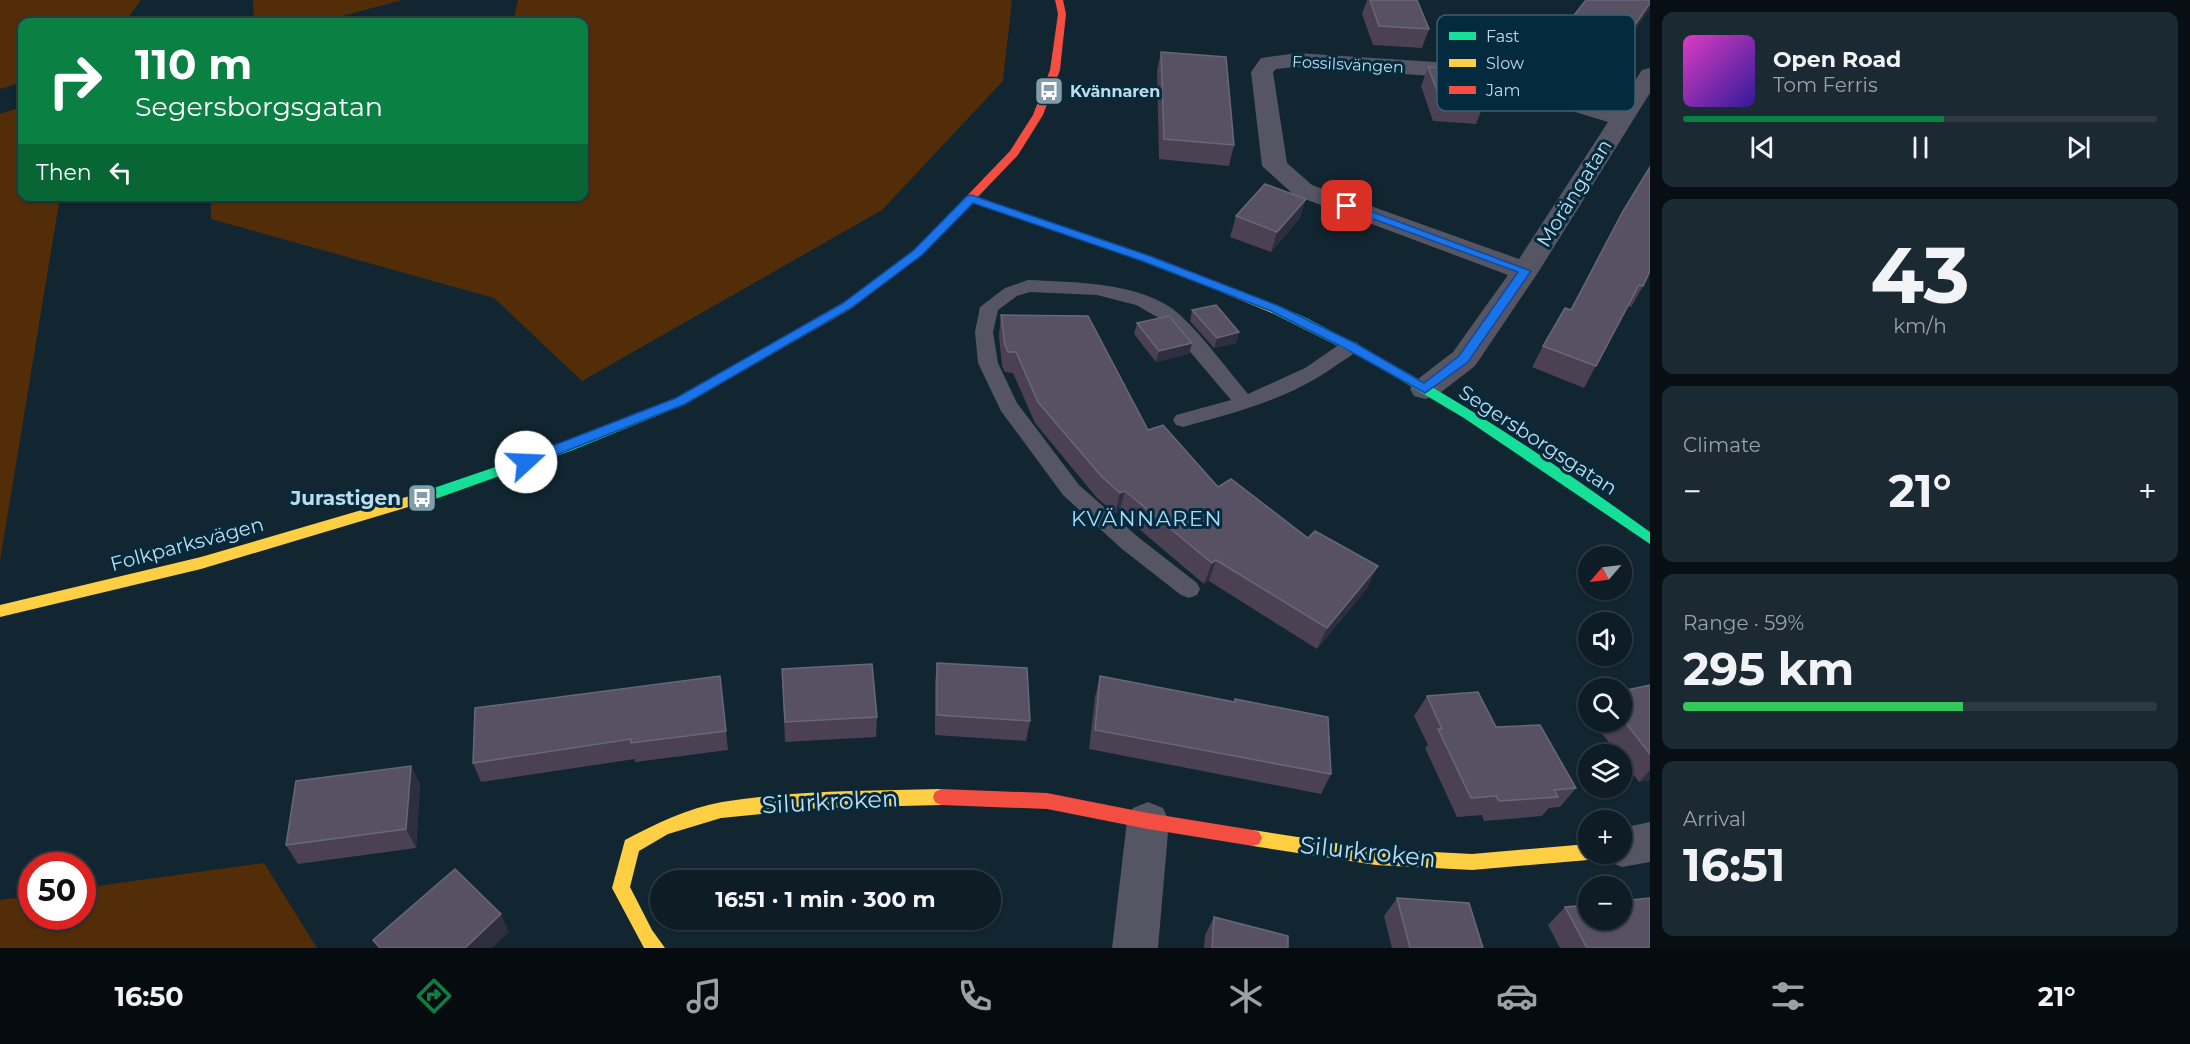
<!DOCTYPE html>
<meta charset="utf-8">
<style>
:root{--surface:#0d1c25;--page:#1b2932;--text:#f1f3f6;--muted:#9aa1a7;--line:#2d3a42;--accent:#0b8043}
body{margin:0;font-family:Montserrat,sans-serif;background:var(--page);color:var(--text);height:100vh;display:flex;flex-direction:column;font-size:22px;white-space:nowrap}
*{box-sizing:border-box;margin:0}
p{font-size:20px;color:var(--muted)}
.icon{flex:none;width:33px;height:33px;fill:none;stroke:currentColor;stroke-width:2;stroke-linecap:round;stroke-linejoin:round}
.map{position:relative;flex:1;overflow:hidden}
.drawer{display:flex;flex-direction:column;gap:12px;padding:12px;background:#070f14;width:540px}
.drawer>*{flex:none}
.top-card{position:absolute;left:18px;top:18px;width:570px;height:183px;border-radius:12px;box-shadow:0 2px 4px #0004,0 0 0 2px var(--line);background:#0b8043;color:#fff;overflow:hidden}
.needle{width:39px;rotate:242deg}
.controls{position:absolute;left:1578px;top:546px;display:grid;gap:12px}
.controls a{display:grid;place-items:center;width:54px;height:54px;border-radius:50%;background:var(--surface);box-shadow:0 2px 4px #0004,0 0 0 2px var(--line);font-size:30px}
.speed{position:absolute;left:18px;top:852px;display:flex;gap:12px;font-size:30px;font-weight:700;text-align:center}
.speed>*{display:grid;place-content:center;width:78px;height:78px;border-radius:50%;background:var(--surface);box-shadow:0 2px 4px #0004,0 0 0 2px var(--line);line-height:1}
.speed .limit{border:9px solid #d22;background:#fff;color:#111}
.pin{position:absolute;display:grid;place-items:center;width:51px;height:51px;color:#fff;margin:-26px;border-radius:12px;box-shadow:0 3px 9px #0006}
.me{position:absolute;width:66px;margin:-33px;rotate:70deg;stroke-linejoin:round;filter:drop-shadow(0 0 4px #0008)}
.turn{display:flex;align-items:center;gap:21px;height:126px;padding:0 18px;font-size:27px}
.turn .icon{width:78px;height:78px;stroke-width:2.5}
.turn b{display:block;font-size:42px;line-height:51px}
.then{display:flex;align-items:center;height:57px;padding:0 18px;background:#0003;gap:12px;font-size:22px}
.big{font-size:45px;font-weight:700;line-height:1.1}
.drawer .card{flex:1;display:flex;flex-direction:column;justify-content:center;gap:9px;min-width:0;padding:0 21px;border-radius:12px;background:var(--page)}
.drawer .dial{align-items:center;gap:0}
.dial b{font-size:78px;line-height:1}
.song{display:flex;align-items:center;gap:18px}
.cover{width:72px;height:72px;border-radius:9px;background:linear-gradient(135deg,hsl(310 70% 55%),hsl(250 70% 35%))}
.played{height:6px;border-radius:3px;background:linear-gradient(90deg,var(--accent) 55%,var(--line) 55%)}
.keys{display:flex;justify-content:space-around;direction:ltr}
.heat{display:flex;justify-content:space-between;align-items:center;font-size:33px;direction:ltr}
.charge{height:9px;border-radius:4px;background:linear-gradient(90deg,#34c759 59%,var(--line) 0)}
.trip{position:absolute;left:650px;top:870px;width:351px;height:60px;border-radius:30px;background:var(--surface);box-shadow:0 2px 4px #0004,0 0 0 2px var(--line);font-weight:700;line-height:60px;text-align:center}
.tab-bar{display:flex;height:96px;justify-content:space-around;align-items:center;background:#050b0f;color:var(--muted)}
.tab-bar .icon{width:42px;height:42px}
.tab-bar .selected{color:var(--accent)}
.tab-bar b{font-size:27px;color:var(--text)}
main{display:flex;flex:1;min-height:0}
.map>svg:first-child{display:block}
.green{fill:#532d07}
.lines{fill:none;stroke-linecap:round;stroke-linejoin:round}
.lane{fill:#555563;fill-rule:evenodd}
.street{fill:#555563;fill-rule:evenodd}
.fast{fill:#16e098;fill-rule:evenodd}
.slow{fill:#ffcf43;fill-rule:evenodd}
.jam{fill:#f24e42;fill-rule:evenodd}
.wall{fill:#4b4152}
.shaded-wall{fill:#2e2f3e}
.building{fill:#585163;stroke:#686778;stroke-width:1.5}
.route{fill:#1a73e8;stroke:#114b97;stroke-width:1.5}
.labels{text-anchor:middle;stroke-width:6;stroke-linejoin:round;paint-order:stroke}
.far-street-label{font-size:16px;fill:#c2dbeb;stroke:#042a3e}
.far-poi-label{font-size:16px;font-weight:bold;fill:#c2dbeb;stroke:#042a3e;text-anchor:start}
.street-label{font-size:20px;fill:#c2dbeb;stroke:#042a3e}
.poi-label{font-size:20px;font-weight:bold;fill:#c2dbeb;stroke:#042a3e;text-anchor:end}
.neighbourhood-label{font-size:21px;letter-spacing:1.5px;fill:#a8dafa;stroke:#042a3e}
.near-street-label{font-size:24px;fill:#c2dbeb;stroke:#042a3e}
.key{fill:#042a3e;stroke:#3d5f72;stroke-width:1.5}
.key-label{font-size:16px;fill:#c2dbeb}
</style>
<main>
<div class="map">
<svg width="1650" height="948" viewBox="0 0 1650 948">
<rect width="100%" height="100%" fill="#112631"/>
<g class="green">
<polygon points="0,0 141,0 125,22 22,22 22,82 0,89"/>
<polygon points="253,0 402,0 320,22 254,22"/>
<polygon points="518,0 1012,0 1003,81 882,210 582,381 494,298 211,219 211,197 584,196 584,22 513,22"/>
<polygon points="22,107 22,196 60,197 0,561 0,114"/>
<polygon points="264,863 317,948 0,948 0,900 31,896 32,916 82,916 83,888"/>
</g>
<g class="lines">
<path class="lane" d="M 1028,280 C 1072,282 1144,282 1179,314 C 1204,337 1226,368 1248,394 L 1305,368 L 1343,342 L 1357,342 L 1359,346 C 1355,354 1346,359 1338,364 C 1292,398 1238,412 1183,427 L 1176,425 L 1173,420 L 1176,415 L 1231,400 L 1164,321 L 1136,305 L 1097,295 L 1030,292 L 1017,296 L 998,310 L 993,332 L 998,363 L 1017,403 L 1079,485 L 1138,537 L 1197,583 L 1200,589 L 1197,595 L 1189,598 L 1181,595 L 1122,549 L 1063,495 L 1001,411 L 978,363 L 975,332 L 980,307 L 1005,288 Z"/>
<g class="street">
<path d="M 1297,53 L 1466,64 L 1616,109 L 1642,70 L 1650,68 L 1650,93 L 1539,271 L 1475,366 L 1436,396 L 1425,399 L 1414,396 L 1410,389 L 1414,382 L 1453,352 L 1508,275 L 1294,195 L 1262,166 L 1251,72 L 1261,58 ZM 1297,67 L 1464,78 L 1608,122 L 1519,259 L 1312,185 L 1287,163 L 1273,72 L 1276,69 Z"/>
<polygon points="1148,802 1163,808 1169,821 1158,948 1112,948 1127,821 1133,808"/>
<polygon points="1650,822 1650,862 1622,867 1607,861 1604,854 1622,854 1622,828"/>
</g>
<g class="fast">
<path d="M 1276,306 C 1304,314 1336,334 1362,348 C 1463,401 1557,465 1650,532 L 1650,544 L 1464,418 L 1370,362 L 1272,313 L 1270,310 L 1272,307 Z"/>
<polygon points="732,368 736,369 738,372 736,375 686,404 573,450 435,499 425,499 423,495 425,491 563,444 676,398"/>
</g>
<g class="slow">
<polygon points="971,195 1166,262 1280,307 1282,310 1280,313 1272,313 1158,266 967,200 966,198"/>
<polygon points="430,490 437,495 435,499 201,569 0,617 0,605 201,557"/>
<path d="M 941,789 L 947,792 L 949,797 L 947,802 L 941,805 L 820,808 L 721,818 L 668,834 L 639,851 L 630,887 L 652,930 L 665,948 L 644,948 L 612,888 L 625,840 C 655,824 688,808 722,802 C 794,790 869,791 941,789 Z"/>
<polygon points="1253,830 1376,849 1472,854 1588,844 1588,854 1596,854 1594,858 1588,860 1472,870 1376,865 1253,846 1247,844 1244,838 1247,832"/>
</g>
<g class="jam">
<polygon points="1055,0 1063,0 1066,14 1060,70 1043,115 1018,155 922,255 851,309 736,375 728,375 726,372 728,369 843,303 914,251 1010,151 1033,115 1050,70 1058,14"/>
<polygon points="941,789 1047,793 1148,813 1253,830 1259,832 1262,838 1259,844 1253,846 1148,829 1047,809 941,805 935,802 933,797 935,792"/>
</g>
</g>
<g class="wall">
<polygon points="1367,0 1417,0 1429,29 1422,48 1373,45 1362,14"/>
<polygon points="1650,0 1625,44 1612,40 1582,85 1537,72 1545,52"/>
<polygon points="1161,52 1234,145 1229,166 1159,159 1157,71"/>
<polygon points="1428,67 1484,104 1476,124 1433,121 1421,86"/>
<polygon points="1650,167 1643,286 1631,307 1628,306 1584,388 1532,367 1543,346 1570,310"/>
<polygon points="1306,199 1299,219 1271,252 1230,237 1236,216"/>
<polygon points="1192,310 1239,332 1236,343 1214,348 1190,321"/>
<polygon points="1001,315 1148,430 1218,487 1368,587 1317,649 1209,581 1204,584 1119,512 1115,513 1097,498 1035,423 1013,373 1005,372 1002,366 999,336"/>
<polygon points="1137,323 1192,343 1189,354 1156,362 1134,334"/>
<polygon points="937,663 1030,721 1026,741 935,735 935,683"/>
<polygon points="782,669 877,717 876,737 785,742"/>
<polygon points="720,676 728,750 635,762 635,759 481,782 473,763"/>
<polygon points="1100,676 1234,702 1235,699 1331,774 1321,794 1089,749 1095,697"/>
<polygon points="1650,685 1650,780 1639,782 1622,759 1622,754 1618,754 1593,722 1622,722 1622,691"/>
<polygon points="1427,696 1496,727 1576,788 1560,807 1549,808 1542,816 1484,821 1482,815 1457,817 1425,748 1428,745 1414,716"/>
<polygon points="411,766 420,785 416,848 298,864 286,845"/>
<polygon points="1397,898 1483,948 1392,948 1384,916"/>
<polygon points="1565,907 1650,948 1560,948 1548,925"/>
<polygon points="1214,917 1288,948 1204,948 1205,935"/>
</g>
<g class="shaded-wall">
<polygon points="1650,3 1650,9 1625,44 1635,25"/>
<polygon points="1621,21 1612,40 1582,85 1591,65"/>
<polygon points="1306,199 1299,219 1271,252 1277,232"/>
<polygon points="1239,332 1236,343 1214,348 1217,338"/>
<polygon points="1192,343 1189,354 1156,362 1159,351"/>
<polygon points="1125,491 1119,512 1115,513 1120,493"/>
<polygon points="1216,560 1209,581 1204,584 1212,563"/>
<polygon points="1378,566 1368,587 1317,649 1327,628"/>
<polygon points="411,766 420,785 416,848 406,829"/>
<polygon points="1650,770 1650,780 1639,782"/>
<polygon points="501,914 509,932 492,948 465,948"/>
</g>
<g class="building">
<polygon points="1370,0 1417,0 1429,29 1379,26"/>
<polygon points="1586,0 1650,0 1650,3 1635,25 1621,21 1591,65 1545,52"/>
<polygon points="1161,52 1226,57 1234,145 1164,139"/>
<polygon points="1428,67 1470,70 1484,104 1441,101"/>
<polygon points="1650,167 1650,271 1643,286 1639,285 1596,366 1543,346 1565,308 1571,310 1623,211"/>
<polygon points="1265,184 1306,199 1277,232 1236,216"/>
<polygon points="1216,305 1239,332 1217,338 1192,310"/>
<polygon points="1001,315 1088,316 1148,430 1163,425 1218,487 1231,479 1308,538 1315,531 1378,566 1327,628 1216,560 1212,563 1125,491 1120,493 1102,477 1038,402 1016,352 1008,352 1005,345"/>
<polygon points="1169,316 1192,343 1159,351 1137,323"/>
<polygon points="937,663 1027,668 1030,721 937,715"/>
<polygon points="872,664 877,717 785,722 782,669"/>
<polygon points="720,676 726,731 631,743 631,739 473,763 475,708"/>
<polygon points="1100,676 1235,702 1235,699 1328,717 1331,774 1095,730"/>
<polygon points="1650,685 1650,754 1622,718 1622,691"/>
<polygon points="1478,692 1496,727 1540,725 1576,788 1554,790 1558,797 1499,801 1496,796 1471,798 1438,729 1442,729 1427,696"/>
<polygon points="411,766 406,829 286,845 296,781"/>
<polygon points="455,869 501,914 465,948 380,948 373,940"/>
<polygon points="1397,898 1469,903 1483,948 1410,948"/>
<polygon points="1650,898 1650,948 1587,948 1565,907 1588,905 1588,920 1622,920 1622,901"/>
<polygon points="1214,917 1288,936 1288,948 1212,948"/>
</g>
<polygon class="route" points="971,195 1150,256 1279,306 1355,343 1424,383 1459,356 1518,272 1343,208 1343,204 1351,204 1531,271 1468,362 1425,393 1346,349 1271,311 1142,261 973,203 922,255 851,308 685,404 531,465 521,465 519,462 521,458 676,398 843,303 914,250 967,196"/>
<defs>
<g id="bus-square" transform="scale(1.5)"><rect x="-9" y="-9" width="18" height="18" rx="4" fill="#849caa" stroke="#042a3e"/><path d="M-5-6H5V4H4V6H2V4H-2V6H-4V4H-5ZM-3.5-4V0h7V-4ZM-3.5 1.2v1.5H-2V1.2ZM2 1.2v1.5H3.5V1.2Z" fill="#fff"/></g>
</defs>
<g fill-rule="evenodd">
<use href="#bus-square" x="1049" y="91"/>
<use href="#bus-square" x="422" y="498"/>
</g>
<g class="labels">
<g class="far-street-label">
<text transform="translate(1348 64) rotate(3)" y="6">Fossilsvängen</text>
</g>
<g class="far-poi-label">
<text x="1070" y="97">Kvännaren</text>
</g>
<g class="street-label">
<text transform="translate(1574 193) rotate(-58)" y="7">Morängatan</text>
<text transform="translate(1538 440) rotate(33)" y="7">Segersborgsgatan</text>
<text transform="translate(187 544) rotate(-15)" y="7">Folkparksvägen</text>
</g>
<g class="poi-label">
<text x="401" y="505">Jurastigen</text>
</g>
<g class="neighbourhood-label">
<text x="1147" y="526">KVÄNNAREN</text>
</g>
<g class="near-street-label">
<text transform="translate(830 802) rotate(-3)" y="8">Silurkroken</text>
<text transform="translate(1368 852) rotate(6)" y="8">Silurkroken</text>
</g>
</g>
<rect x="1437" y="15" width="198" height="96" rx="9" class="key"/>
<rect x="1449" y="32" width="27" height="8" fill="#16e098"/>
<rect x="1449" y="59" width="27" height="8" fill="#ffcf43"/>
<rect x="1449" y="86" width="27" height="8" fill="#f24e42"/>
<g class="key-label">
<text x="1486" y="42">Fast</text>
<text x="1486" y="69">Slow</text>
<text x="1486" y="96">Jam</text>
</g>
</svg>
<div class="controls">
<a><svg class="needle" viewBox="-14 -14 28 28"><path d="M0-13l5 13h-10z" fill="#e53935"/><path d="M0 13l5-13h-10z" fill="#9aa1a7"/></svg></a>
<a><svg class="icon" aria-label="sound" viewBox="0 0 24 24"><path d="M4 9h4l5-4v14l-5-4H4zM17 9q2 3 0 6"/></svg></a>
<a><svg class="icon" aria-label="search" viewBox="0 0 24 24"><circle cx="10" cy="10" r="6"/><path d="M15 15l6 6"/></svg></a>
<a><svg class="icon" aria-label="layers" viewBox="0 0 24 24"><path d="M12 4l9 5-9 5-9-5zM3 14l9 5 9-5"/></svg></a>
<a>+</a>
<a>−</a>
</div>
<div class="speed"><div class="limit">50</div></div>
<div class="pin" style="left:1347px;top:206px;background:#d93025"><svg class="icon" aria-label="arrive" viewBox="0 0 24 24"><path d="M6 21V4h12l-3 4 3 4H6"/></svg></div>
<svg class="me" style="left:526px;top:462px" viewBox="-20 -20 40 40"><circle r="19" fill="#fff"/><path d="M0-13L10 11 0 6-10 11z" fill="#1a73e8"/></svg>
<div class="trip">16:51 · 1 min · 300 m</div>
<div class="top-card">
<div class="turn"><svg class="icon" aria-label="right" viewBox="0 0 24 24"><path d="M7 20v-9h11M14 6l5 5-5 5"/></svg><div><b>110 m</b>Segersborgsgatan</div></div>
<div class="then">Then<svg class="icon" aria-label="left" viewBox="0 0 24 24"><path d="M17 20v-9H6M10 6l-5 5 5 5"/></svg></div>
</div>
</div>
<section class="drawer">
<div class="card">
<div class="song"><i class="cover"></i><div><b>Open Road</b><p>Tom Ferris</p></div></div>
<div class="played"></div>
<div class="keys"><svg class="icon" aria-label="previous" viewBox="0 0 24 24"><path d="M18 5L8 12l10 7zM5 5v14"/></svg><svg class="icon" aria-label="pause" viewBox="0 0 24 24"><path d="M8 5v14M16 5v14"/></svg><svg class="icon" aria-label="next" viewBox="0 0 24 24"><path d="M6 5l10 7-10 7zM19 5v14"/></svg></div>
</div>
<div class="card dial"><b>43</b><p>km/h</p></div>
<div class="card"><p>Climate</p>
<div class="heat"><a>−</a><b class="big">21°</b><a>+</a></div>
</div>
<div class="card"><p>Range · 59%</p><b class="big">295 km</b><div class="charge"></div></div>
<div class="card"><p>Arrival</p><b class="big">16:51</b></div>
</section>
</main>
<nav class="tab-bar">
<b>16:50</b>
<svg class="icon selected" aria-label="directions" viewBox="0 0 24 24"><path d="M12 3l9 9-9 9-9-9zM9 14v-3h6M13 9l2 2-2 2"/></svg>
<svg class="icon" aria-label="music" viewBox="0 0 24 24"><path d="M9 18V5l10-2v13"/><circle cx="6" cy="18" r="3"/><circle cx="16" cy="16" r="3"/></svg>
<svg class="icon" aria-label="phone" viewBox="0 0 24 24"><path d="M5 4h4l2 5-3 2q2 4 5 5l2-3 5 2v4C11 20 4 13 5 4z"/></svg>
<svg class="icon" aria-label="climate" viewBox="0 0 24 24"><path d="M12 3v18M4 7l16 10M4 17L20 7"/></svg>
<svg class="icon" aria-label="car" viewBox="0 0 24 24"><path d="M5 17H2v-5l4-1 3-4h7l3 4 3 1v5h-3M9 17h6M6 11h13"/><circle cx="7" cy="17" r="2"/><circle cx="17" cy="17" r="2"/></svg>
<svg class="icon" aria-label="filters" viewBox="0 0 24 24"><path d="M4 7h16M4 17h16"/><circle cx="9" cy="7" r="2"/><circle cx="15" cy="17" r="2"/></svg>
<b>21°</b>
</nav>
